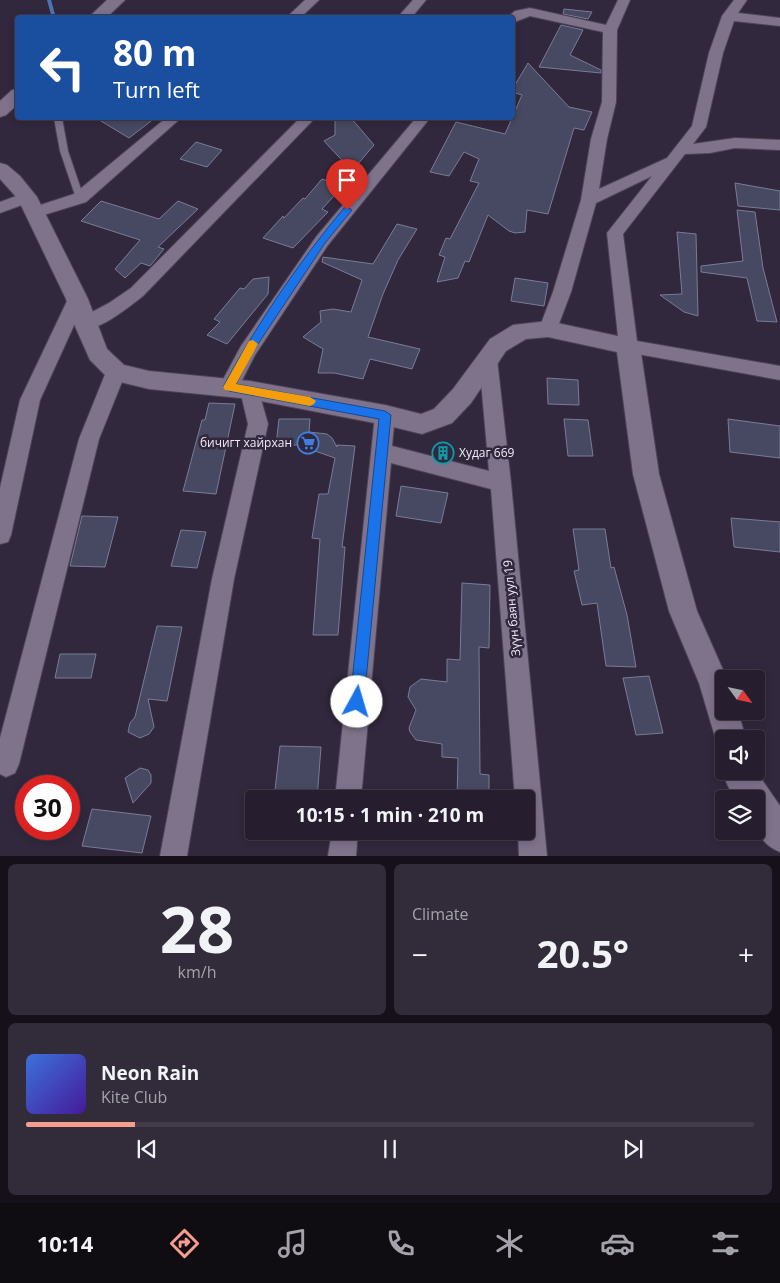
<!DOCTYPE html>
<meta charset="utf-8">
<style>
:root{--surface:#261e2e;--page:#322b3a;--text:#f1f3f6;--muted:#a4a2aa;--line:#423c4a;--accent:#f59d8f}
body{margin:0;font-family:"Open Sans",sans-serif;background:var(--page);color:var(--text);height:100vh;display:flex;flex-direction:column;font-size:19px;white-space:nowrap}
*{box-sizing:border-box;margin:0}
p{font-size:16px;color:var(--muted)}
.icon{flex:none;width:28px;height:28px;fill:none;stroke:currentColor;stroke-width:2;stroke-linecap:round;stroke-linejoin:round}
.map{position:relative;height:856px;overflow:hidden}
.panel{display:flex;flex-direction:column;gap:8px;padding:8px;background:#151019;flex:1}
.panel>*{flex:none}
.top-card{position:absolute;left:15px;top:15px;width:500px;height:105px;border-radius:5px;box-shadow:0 2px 8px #0003,0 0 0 1px var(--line);background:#1a4fa0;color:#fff;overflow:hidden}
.needle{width:32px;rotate:123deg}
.buttons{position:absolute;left:715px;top:670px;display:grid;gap:10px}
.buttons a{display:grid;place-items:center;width:50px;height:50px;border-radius:5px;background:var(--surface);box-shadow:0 2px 8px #0003,0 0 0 1px var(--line);font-size:25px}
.speed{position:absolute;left:15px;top:775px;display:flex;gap:10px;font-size:25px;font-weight:700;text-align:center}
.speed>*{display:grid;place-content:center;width:65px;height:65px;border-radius:50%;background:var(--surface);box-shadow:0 2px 8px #0003,0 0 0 1px var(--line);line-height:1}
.speed .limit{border:8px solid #d22;background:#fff;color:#111}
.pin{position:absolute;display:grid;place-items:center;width:42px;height:42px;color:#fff;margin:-51px -21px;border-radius:50% 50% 50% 0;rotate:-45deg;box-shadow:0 0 5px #0007}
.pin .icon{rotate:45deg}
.me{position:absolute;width:55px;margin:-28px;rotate:6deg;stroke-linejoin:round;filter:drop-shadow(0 0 4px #0008)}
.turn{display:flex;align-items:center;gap:18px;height:105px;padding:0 15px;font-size:22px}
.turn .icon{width:65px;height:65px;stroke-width:2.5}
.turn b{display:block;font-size:35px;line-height:42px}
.big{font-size:38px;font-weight:700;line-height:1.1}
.panel .widget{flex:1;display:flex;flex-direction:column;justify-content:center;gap:8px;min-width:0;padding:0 18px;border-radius:8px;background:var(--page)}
.panel .dial{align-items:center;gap:0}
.dial b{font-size:65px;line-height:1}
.song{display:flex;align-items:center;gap:15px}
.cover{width:60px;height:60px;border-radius:8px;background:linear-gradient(135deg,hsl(220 70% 55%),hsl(260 70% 35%))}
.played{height:5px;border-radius:2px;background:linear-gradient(90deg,var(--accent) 15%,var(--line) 15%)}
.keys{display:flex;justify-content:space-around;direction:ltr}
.heat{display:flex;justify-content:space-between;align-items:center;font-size:28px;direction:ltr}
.panel .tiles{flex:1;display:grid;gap:8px;grid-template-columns:1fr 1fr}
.widget:last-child{grid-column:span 2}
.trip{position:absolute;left:245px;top:790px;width:290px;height:50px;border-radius:5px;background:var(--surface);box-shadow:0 2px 8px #0003,0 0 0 1px var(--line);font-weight:700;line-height:50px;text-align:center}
.menu{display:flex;height:80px;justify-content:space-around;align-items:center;background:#0f0c12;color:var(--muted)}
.menu .icon{width:35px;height:35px}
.menu .selected{color:var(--accent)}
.menu b{font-size:22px;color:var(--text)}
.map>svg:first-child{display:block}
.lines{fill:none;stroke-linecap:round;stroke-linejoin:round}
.stream{fill:#4c75b5;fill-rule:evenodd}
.building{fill:#464961;stroke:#797c97}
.service-casing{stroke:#4e4457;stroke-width:2}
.minor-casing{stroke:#4e4457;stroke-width:2}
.tertiary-casing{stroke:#4e4457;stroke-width:2}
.service{fill:#7f738c;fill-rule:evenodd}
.minor{fill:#7f738c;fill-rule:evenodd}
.tertiary{fill:#7f738c;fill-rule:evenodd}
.route{fill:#1a73e8;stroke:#114b97}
.slow{fill:#f59e0b}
.labels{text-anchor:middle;stroke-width:5;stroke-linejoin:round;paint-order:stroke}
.poi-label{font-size:12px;fill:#f1eaf8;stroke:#32283d;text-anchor:end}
.street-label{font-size:12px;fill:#f1eaf8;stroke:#32283d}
</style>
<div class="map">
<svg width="780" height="856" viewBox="0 0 780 856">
<rect width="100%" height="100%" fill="#32283d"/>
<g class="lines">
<polygon class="stream" points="47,0 51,0 56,18 52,18"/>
</g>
<g class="building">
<polygon points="564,9 592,12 588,19 563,14"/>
<polygon points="561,25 583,30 570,55 601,70 601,73 539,67"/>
<polygon points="528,63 569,107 592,112 584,130 574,128 548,214 527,210 525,232 515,233 509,231 488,215 469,262 465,261 458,278 437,282 445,257 439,255 446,238 450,239 479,183 470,181 479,159 464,152 449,176 430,172 456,122 505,134 522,95 512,92 512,90"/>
<polygon points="96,118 155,118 129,138"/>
<polygon points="335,118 351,118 374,145 352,171 324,141 335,135"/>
<polygon points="196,142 222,150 207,167 180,159"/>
<polygon points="322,179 343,186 322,209 328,212 293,248 263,238 283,216 284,218 303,198 305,199"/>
<polygon points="735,183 780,191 780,210 738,206"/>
<polygon points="101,201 159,219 178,201 198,209 158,247 164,249 150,266 141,263 125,278 115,269 140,240 81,221"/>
<polygon points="737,210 755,212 763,268 777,322 757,321 747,278 701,272 701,266 743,261"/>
<polygon points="397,224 417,229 398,260 383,294 368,337 420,349 412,369 370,359 363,379 334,373 318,373 323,349 303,337 321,322 320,311 333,309 351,312 362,280 322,262 323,257 373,264"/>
<polygon points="677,232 696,234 698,316 684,312 660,295 682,294"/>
<polygon points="269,277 268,294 227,344 207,335 220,322 214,319 240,288 244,289 253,279"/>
<polygon points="515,278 548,283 544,306 511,301"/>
<polygon points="547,378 578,380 579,405 548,404"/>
<polygon points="209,403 235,404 216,494 183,491 202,420 205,420"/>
<polygon points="279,419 310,419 309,432 327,434 332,438 337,447 337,445 355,446 342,547 345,547 338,635 313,635 320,539 312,538 319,494 328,494 335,458 315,451 306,445 276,445"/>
<polygon points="564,419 588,420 593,456 568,456"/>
<polygon points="728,419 780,426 780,458 730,452"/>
<polygon points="401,486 448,493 441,523 396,516"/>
<polygon points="82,516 118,517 105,567 70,566"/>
<polygon points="731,518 780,522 780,552 734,547"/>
<polygon points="573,529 605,529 611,568 614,567 627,615 636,667 606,666 597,603 582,605 574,571 579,570"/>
<polygon points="181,530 206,532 197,568 171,566"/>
<polygon points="462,583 490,585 489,648 479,647 480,774 489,775 489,799 457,799 458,758 442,757 442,744 416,740 410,732 409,728 416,710 408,697 410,687 421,679 447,682 447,659 460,660"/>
<polygon points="157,626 182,627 167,701 148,699 154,727 149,734 140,738 128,732 130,723 135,717"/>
<polygon points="60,654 96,654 91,678 55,678"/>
<polygon points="649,676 663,733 636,735 623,678"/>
<polygon points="280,746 321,747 317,799 274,799"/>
<polygon points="140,768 148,770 151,775 151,783 133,803 125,778"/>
<polygon points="92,809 151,816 142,853 82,846"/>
</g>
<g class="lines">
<g class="service-casing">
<polygon id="service" points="54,118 62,118 68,151 84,198 83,200 77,200 76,198 60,151"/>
</g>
<g class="minor-casing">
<g id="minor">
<polygon points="305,0 319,0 300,18 286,18"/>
<polygon points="413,0 426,0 411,18 397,18"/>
<polygon points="618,0 630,0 617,30 616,102 607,139 599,189 667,158 692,126 709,53 722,16 734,0 747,0 738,13 780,18 780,26 734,21 723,53 706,127 693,144 735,138 780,140 780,150 735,148 710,153 685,154 623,234 637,341 780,366 780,380 621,351 619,346 607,233 652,176 596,203 571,292 557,329 554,334 548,336 542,334 539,329 553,292 581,200 591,139 602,102 603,32 530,16 512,23 512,18 506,18 515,11 530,8 606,25"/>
<polygon points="166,118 181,118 86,202 34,218 28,217 26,213 28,209 74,194"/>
<path d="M 300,118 L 315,118 L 143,296 C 129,307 96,334 79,329 L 76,324 L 79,319 L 109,303 L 131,288 Z"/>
<polygon points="416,118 430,118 328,245 255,355 236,392 229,394 222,392 219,387 241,346 316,237"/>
<polygon points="27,192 33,193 35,197 33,201 0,213 0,202"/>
<polygon points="77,293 83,295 86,299 40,400 11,535 8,542 0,544 0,488 20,400 68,299 71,295"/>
<polygon points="488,352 495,354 497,359 511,483 547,856 519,856 518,831 526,831 526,799 515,799 491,489 391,463 361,799 335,799 375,415 378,409 385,407 392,409 395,415 392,446 489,471 479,359 481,354"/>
<polygon points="116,365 123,367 126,372 99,439 19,764 15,773 6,777 0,774 0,738 79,439 106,372 109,367"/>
<polygon points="250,383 257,385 268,424 234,579 187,856 160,856 212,579 248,424 240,390 243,385"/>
<polygon points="332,831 358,831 356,856 328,856"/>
</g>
</g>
<g class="tertiary-casing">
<g id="tertiary">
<polygon points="107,0 125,0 106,18 88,18"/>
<polygon points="18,89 18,104 6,115 0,117 0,101 12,90"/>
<polygon points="0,163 7,165 20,176 37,197 88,299 107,349 124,365 149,371 250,381 385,405 421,414 434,409 453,389 490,339 513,325 548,321 636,340 640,346 659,474 697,611 727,679 724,679 724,711 738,711 746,739 724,739 724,752 719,750 699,683 669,611 633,474 617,352 548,337 526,339 506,351 471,403 452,423 422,434 385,425 250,399 149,389 116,381 108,378 90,360 74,324 66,299 18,199 0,179"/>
<path d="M 724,769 L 724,771 L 756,771 L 780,806 L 780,852 C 754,841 756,824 756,799 L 736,799 C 730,790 723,780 724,769 Z"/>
</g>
</g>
<use href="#service" class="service"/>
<use href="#minor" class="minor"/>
<use href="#tertiary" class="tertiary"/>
</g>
<path class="route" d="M 347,207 L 352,210 L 325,243 L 252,353 L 236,384 L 385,411 L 391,415 L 364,702 L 362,707 L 357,709 L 352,707 L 350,702 L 379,419 L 229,391 L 223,387 C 257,324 298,263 344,208 Z"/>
<polygon class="slow" points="253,340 258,344 236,384 310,397 316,401 314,404 310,406 225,390 223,387 225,384 249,341"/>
<defs>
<g id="supermarket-ring" transform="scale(1.125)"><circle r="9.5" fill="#32283d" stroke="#3f7fe0" stroke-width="1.5"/><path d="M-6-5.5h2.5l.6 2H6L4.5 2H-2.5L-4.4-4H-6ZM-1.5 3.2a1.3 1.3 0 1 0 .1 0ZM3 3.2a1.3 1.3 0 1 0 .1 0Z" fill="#3f7fe0"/></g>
<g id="building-ring" transform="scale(1.125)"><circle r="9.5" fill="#32283d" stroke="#0f9aa8" stroke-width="1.5"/><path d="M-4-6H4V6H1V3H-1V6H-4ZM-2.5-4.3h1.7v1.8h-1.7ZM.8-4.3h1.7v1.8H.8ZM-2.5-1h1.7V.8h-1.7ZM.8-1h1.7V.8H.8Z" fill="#0f9aa8"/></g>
</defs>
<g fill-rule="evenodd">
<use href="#supermarket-ring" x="308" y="443"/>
<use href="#building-ring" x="443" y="453"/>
</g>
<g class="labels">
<g class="poi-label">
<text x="292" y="447">бичигт хайрхан</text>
<text x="459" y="457" text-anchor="start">Худаг 669</text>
</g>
<g class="street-label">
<text transform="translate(512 608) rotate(-95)" y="4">Зүүн баян уул 19</text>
</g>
</g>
</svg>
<div class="buttons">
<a><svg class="needle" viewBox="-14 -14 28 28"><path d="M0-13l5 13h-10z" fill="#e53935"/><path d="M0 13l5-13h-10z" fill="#a4a2aa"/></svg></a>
<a><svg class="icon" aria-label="sound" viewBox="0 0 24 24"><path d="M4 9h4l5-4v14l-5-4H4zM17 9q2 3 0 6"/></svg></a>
<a><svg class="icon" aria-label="layers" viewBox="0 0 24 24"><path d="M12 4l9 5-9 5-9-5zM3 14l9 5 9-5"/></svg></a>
</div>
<div class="speed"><div class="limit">30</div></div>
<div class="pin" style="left:347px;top:210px;background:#d93025"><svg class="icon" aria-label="arrive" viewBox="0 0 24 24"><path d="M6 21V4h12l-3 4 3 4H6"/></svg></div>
<svg class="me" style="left:357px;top:702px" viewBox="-20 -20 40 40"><circle r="19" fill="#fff"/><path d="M0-13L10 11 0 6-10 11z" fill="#1a73e8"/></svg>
<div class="trip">10:15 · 1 min · 210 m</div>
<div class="top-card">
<div class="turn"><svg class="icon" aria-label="left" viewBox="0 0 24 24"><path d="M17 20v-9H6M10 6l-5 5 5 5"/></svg><div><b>80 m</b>Turn left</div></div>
</div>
</div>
<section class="panel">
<div class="tiles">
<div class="widget dial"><b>28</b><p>km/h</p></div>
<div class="widget"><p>Climate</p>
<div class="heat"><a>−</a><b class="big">20.5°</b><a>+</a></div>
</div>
<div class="widget">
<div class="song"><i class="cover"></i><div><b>Neon Rain</b><p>Kite Club</p></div></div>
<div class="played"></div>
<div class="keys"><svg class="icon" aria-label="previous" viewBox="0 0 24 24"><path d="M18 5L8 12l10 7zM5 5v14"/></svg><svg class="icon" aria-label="pause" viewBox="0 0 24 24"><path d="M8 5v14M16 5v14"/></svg><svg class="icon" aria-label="next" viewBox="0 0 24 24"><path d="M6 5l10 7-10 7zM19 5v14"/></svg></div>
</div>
</div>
</section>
<nav class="menu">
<b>10:14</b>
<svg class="icon selected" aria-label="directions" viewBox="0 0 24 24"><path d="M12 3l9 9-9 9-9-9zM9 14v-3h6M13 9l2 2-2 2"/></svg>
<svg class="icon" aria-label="music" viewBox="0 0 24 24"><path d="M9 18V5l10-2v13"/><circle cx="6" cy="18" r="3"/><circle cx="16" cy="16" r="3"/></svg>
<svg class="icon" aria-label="phone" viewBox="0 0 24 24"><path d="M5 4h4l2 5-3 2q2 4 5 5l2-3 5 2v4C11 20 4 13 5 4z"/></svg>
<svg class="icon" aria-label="climate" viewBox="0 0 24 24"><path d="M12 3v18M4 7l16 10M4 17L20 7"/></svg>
<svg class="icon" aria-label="car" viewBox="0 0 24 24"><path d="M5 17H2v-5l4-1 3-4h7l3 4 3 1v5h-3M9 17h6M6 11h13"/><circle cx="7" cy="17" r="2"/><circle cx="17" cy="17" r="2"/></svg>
<svg class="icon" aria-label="filters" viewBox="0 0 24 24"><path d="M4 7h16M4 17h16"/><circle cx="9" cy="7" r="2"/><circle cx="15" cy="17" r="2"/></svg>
</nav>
